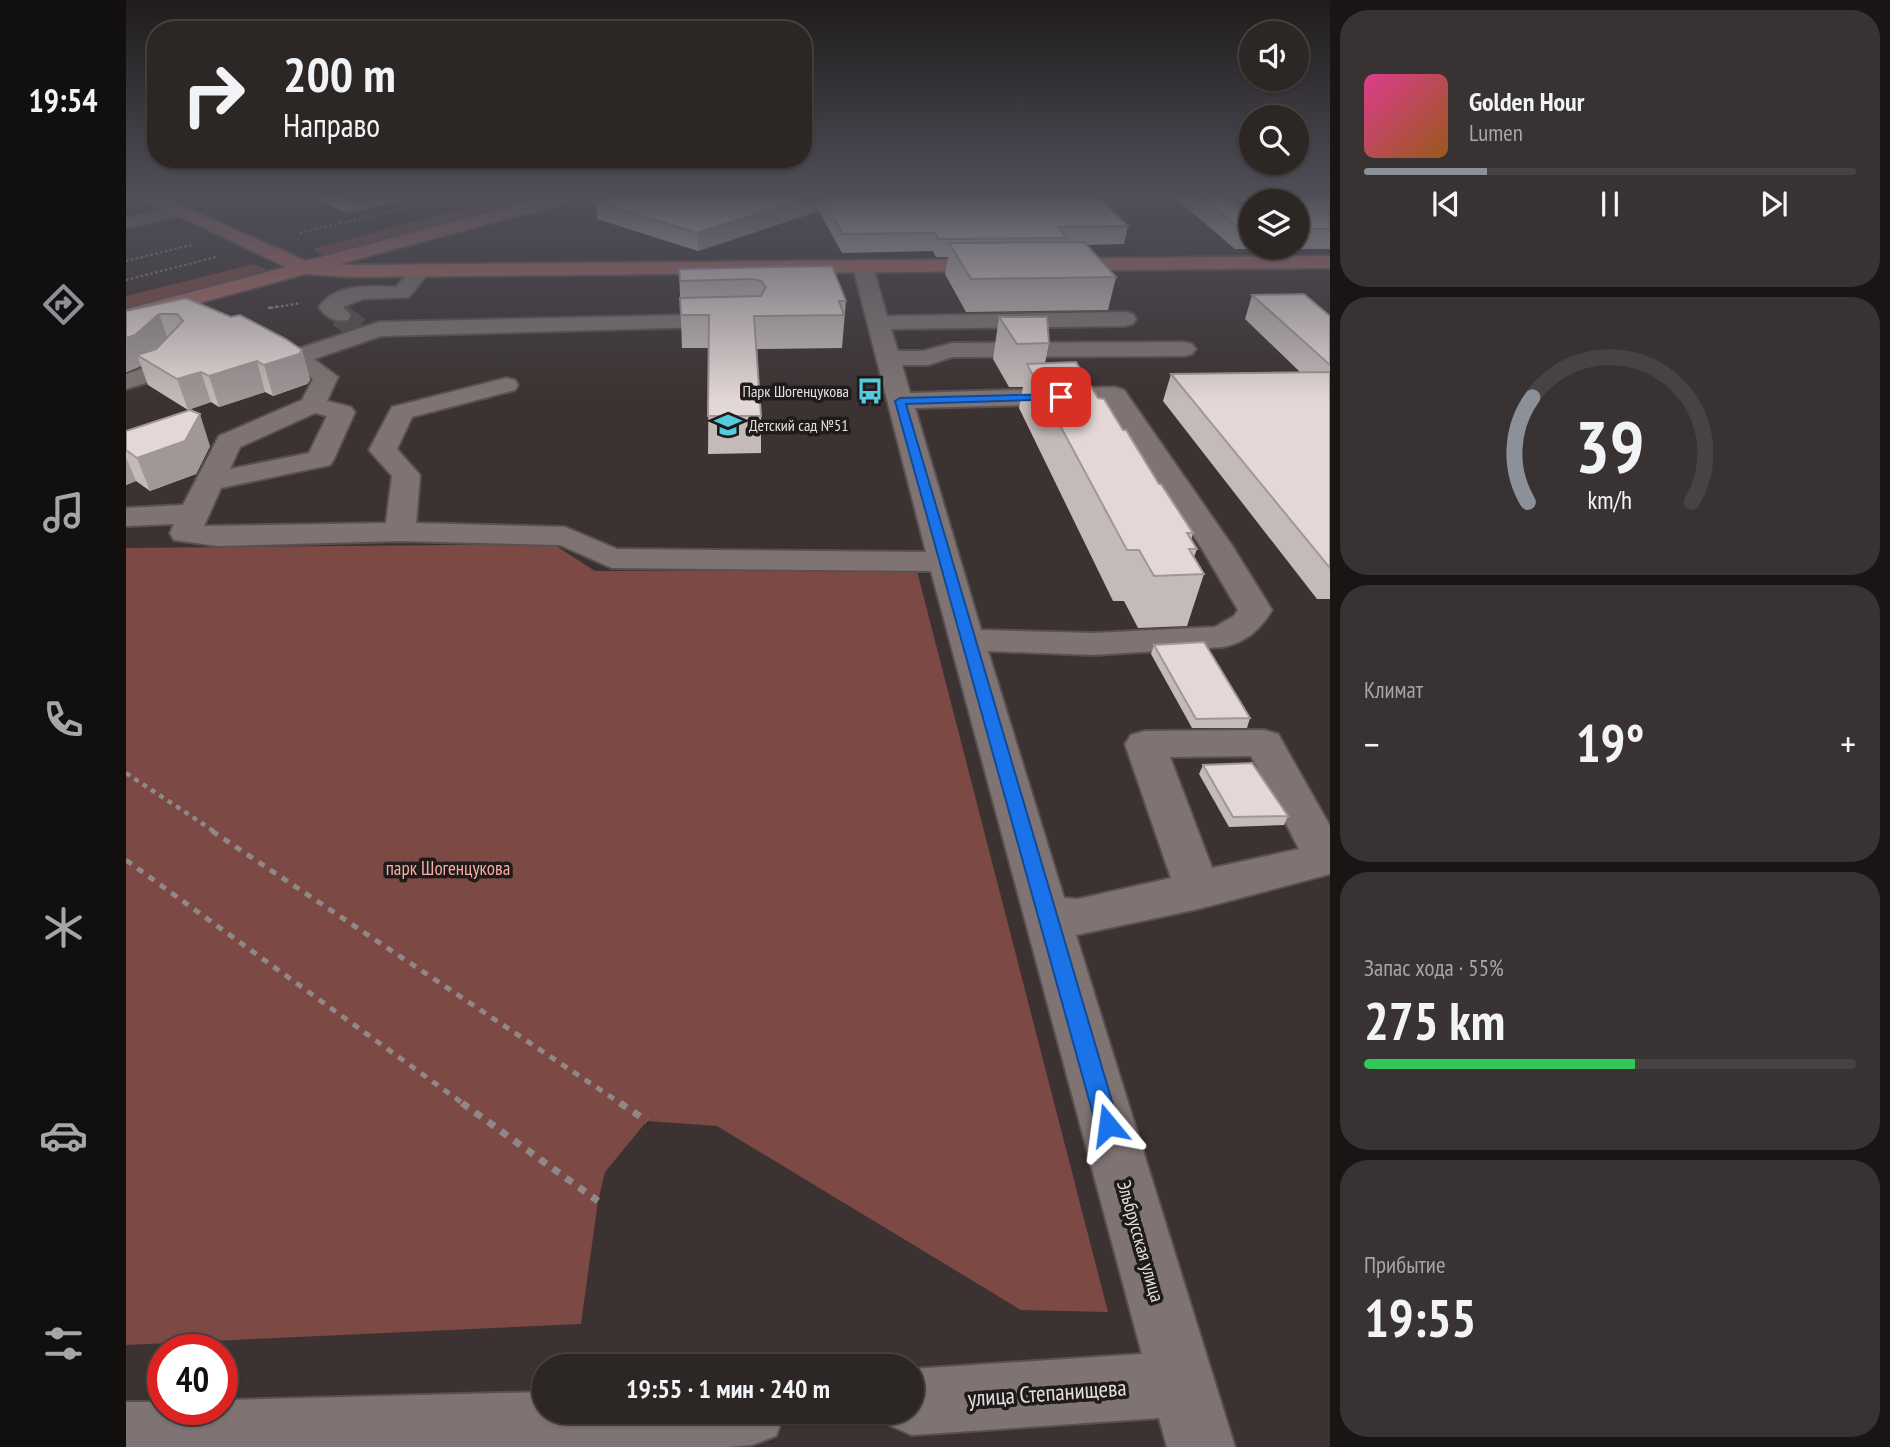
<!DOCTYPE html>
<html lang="ru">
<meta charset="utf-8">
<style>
:root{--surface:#2c2625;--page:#383232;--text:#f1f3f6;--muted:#a6a5a7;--line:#484342;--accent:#8c9099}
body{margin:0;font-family:"PT Sans Narrow",sans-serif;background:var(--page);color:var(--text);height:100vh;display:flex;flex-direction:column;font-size:26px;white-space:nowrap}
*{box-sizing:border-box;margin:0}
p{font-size:23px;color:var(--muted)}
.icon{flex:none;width:38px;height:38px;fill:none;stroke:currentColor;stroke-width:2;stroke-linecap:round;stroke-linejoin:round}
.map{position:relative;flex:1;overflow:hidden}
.side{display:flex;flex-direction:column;gap:10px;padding:10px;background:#181514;width:560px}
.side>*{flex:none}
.guide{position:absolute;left:21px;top:21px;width:665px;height:147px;border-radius:28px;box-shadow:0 2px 5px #0004,0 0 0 2px var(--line);background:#2c2625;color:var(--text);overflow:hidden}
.controls{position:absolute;left:1113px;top:21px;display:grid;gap:14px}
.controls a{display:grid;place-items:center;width:70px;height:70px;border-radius:50%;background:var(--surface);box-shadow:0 2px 5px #0004,0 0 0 2px var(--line);font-size:35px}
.speed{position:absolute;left:21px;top:1334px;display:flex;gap:14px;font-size:35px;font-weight:700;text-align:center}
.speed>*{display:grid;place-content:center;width:91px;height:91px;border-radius:50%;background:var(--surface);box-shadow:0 2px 5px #0004,0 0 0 2px var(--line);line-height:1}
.speed .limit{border:10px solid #d22;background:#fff;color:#111}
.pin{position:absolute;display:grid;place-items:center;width:60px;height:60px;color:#fff;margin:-30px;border-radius:14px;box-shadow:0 4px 10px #0006}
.me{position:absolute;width:77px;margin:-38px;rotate:344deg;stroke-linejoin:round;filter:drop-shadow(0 0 5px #0008)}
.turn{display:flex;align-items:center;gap:24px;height:147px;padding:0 21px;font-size:32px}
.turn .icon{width:91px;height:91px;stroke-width:2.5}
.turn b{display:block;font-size:49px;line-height:60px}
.big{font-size:52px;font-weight:700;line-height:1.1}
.side .card{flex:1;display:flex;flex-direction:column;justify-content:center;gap:10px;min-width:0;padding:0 24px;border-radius:28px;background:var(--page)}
.side .dial{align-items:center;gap:0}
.dial svg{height:182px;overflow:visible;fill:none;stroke:var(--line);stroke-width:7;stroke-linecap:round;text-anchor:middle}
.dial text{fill:var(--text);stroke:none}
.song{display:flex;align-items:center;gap:21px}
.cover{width:84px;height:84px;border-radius:10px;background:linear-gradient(135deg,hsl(330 70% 55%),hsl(30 70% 35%))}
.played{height:7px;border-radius:4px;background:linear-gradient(90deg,var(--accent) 25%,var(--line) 25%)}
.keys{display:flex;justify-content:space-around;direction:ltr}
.heat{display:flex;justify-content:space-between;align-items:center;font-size:38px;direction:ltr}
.charge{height:10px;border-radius:5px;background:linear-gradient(90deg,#34c759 55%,var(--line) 0)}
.trip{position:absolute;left:406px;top:1354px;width:392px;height:70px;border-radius:35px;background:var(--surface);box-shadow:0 2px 5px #0004,0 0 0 2px var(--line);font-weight:700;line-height:70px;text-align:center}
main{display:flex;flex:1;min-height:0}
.menu{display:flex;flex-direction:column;width:126px;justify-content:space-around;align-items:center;background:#120f0f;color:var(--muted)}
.menu .icon{width:49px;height:49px}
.menu .current{color:var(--accent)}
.menu b{font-size:32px;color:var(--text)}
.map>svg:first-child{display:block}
.green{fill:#7c4944}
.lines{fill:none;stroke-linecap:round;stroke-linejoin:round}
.minor-tunnel{stroke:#554c4b;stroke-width:24;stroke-dasharray:24 12;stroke-linecap:butt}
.minor-casing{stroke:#595150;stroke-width:4}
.major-casing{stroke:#595150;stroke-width:4}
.path-far4{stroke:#908888;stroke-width:2;stroke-dasharray:2.5 2.5;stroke-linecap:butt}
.path-far3{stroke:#908888;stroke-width:2.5;stroke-dasharray:3.5 3.5;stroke-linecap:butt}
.path-far2{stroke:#908888;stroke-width:4.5;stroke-dasharray:5 5;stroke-linecap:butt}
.path-far1{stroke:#908888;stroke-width:5;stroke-dasharray:7 7;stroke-linecap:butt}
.path{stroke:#908888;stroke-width:7;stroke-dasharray:8 8;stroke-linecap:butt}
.minor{fill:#7f7473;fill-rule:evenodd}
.major{fill:#af6c67;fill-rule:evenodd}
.wall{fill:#c4bab8;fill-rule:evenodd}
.shaded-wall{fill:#a09796}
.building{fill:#e4d8d6;stroke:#a09796;stroke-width:2}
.route{fill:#1a73e8;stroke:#114b97;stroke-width:2}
.labels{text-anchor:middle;stroke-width:7;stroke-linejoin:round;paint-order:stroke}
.far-poi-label{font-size:16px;fill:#e6dfdf;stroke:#1f1b1a;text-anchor:end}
.park-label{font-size:19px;fill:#faaca3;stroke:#1f1b1a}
.street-label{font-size:19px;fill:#e6dfdf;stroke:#1f1b1a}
.near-street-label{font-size:23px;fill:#e6dfdf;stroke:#1f1b1a}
</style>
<main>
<nav class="menu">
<b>19:54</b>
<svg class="icon current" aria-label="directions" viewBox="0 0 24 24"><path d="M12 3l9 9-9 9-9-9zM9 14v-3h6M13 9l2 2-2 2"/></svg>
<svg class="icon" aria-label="music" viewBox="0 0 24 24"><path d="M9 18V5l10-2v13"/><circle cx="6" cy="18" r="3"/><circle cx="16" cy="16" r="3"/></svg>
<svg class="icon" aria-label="phone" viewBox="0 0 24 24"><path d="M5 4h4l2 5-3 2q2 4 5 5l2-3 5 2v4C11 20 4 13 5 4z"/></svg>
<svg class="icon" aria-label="climate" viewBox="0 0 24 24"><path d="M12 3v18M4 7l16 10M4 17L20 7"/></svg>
<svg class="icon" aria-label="car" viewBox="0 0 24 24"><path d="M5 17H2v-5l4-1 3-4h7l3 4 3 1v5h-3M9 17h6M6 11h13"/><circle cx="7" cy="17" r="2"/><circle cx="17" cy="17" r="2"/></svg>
<svg class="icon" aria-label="filters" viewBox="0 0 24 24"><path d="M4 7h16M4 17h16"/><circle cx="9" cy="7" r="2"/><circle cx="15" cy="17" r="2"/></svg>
</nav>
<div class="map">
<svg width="1204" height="1447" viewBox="0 0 1204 1447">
<rect width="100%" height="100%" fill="#3b3231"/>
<g class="green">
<polygon points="378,198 414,198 211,253 195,254 187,250 189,248"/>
<polygon points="128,264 142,270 0,311 0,296"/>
<polygon points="427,544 469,571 791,571 982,1312 895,1310 591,1126 521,1121 479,1172 472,1201 455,1324 0,1345 0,548"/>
</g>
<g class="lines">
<polyline class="minor-tunnel" points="214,315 232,329"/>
<g class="minor-casing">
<g id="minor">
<polygon points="1125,204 1125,214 1114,215 1125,226 1124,233 1112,233 1094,214 1102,206"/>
<polygon points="52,206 61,211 58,215 0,228 0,218"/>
<polygon points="1126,247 1145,247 1160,263 1157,267 1143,267"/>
<path d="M 737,261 L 744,263 L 747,267 L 761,316 L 999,312 L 1007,314 L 1010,319 L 1007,324 L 999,326 L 765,329 L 772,351 L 797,351 L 826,343 L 1058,342 L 1066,344 L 1070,349 L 1066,354 L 1058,356 L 826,357 L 802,365 L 776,365 L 784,393 L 989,387 L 998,390 L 1107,547 L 1146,610 C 1134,630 1120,642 1097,647 L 968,655 L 862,651 L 938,898 L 952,899 L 1045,878 L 999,744 L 1005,735 L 1019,731 L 1138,730 L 1152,734 L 1204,826 L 1204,874 L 1072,909 L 950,935 L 1109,1447 L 1041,1447 L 1033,1418 L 786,1435 L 763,1425 L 757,1412 L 786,1412 L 786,1369 L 1016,1354 L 805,571 L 486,568 L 434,545 L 274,541 L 92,546 L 48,540 L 44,533 L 48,524 L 0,526 L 0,508 L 57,505 L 93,436 L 176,400 L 187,379 L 158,357 L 162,352 L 253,322 L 606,314 L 614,316 L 617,321 L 614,326 L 255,336 L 188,359 L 212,377 L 201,401 L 225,407 L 229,412 L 208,459 L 204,465 L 95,488 L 78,526 L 260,523 L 266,476 L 243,450 L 266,407 L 380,378 L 389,380 L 392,385 L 389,390 L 286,417 L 271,449 L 294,475 L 290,523 L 439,527 L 491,549 L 800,552 L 727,267 L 730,263 ZM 981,403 L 1075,547 L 1112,610 L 1108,616 L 1089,627 L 968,633 L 855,630 L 789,408 ZM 189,413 L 201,416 L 183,453 L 104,469 L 114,447 ZM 1125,756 L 1173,849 L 1086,868 L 1044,757 Z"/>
<path d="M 295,264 L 302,266 L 305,270 L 283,297 L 237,299 L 217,307 L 225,315 L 222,320 C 209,323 200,317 193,307 C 210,283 244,286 270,287 L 288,266 Z"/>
<polygon points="52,343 60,345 64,350 39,377 0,389 0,374 21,367 44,345"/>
<polygon points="418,1392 418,1412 659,1412 650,1436 626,1445 601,1447 0,1447 0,1402 37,1402 37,1409 96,1409 96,1400"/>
</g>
</g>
<g class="major-casing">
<polygon id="major" points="15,198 38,198 180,261 417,198 445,198 443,202 214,264 227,265 1204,256 1204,268 227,277 179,274 0,323 0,309 160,267"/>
</g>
<g class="path-far4">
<polyline points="174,233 320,198"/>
<polyline points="0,261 65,245"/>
<polyline points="0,280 90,257"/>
<polyline points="145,308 175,303"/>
</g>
<polyline class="path-far3" points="142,308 157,306"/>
<polyline class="path-far2" points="0,773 89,832"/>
<g class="path-far1">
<polyline points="86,831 497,1105"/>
<polyline points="0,860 339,1105"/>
</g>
<g class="path">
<polyline points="336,1103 472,1201"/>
<polyline points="494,1103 521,1121"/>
</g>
<use href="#minor" class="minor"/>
<use href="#major" class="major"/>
</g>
<g class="wall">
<polygon points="185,198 284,198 223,213"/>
<polygon points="482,198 973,198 1002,226 998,244 960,245 990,277 982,310 840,312 819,274 822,257 810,257 807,251 716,253 693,211 572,251 471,219 470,202"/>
<path d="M 1049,198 L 1204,198 L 1204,249 L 1157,249 L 1151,247 L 1171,247 L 1171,201 L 1125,201 L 1125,246 L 1124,249 L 1109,249 ZM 1124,201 L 1120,216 L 1118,216 L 1105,203 Z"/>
<polygon points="706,266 720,301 716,348 631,349 635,416 635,453 582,454 583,348 556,348 553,269"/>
<polygon points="1126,295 1204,316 1204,599 1191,599 1037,401 1045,374 1174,372 1119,319"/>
<polygon points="60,298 176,350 184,380 181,384 147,396 139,392 93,407 85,402 62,410 22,385 15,366 0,372 0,311"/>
<polygon points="873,317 923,343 919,363 972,398 997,430 1033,484 1067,533 1065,540 1071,549 1068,557 1078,574 1061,626 1012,628 998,601 987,601 893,408 897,387 883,387 867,359"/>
<polygon points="0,431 84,446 70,474 24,491 10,481 0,485"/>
<polygon points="1028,645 1124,718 1121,728 1066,728 1025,654"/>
<polygon points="1077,765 1162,816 1158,825 1103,827 1073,774"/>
</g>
<g class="shaded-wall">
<polygon points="220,198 284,198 223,213"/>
<polygon points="680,198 693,198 693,211 572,251 571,233"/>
<polygon points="1096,198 1125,198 1124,201 1102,203"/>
<polygon points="33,314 43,342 23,362 11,355 15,366 0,372 0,338"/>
<polygon points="176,350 184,380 181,384 147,396 138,365"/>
<polygon points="131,361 139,392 93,407 83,376"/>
<polygon points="75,372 85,402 62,410 51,379"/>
<polygon points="74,414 84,446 70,474 24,491 11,458"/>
<polygon points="0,457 10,481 0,485"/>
</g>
<g class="building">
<polygon points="482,198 680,198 571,233 470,202"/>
<polygon points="696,198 973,198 1002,226 932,227 941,238 812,239 809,233 717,234"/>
<polygon points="1076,198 1100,198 1118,216 1125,216 1125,229 1115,229"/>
<polygon points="1126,198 1204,198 1204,229 1171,229 1171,201 1128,201"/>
<polygon points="958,242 990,277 845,279 823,243"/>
<polygon points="706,266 720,301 713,301 718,315 628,316 635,416 582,416 583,315 555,315 554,298 635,296 640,287 635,281 626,279 554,281 553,269"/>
<polygon points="1178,294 1204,316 1204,365 1126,295"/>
<polygon points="60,298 105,317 114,315 160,339 176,350 173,354 138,365 131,361 83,376 75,372 51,379 11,355 30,349 57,321 51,314 33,314 9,335 0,338 0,311"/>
<polygon points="873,317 921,317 923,343 891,344"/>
<polygon points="950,362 972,398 978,399 997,430 1000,430 1033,484 1035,484 1067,533 1061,533 1071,549 1063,549 1078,574 1028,576 1013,550 1001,550 901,364"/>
<polygon points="1204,372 1204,568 1045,374"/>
<polygon points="64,410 74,414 59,441 11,458 0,450 0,431"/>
<polygon points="1078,642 1124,718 1070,719 1028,645"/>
<polygon points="1126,763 1162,816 1107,817 1077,765"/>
</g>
<linearGradient id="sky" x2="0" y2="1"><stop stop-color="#201c1b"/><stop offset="0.49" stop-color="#4f4f5a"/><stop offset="1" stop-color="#4f4f5a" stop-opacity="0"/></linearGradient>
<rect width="1204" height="401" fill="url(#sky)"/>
<polygon class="route" points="935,394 941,397 939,399 780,404 993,1125 990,1132 982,1135 974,1132 970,1125 769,401 774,398"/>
<defs>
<g id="bus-bare" transform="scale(2.1)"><path d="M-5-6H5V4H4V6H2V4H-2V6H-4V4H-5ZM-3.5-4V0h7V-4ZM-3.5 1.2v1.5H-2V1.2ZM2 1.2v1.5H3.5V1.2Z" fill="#54cade" stroke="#1f1b1a" stroke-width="2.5" paint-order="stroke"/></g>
<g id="school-bare" transform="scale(2.1)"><path d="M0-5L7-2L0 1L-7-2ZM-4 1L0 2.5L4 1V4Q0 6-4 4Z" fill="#54cade" stroke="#1f1b1a" stroke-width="2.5" paint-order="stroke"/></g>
</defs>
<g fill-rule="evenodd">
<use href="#bus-bare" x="744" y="391"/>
<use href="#school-bare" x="602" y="425"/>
</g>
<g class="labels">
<g class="far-poi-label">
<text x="723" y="397">Парк Шогенцукова</text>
<text x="623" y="431" text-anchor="start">Детский сад №51</text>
</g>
<g class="park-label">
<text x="322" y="875">парк Шогенцукова</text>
</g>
<g class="street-label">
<text transform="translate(1015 1241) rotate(74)" y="7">Эльбрусская улица</text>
</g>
<g class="near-street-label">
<text transform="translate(921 1393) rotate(-4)" y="8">улица Степанищева</text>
</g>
</g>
</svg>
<div class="controls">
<a><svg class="icon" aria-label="sound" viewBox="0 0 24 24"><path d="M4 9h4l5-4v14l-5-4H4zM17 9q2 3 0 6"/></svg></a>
<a><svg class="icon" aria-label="search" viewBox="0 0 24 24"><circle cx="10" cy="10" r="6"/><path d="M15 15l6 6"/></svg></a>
<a><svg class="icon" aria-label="layers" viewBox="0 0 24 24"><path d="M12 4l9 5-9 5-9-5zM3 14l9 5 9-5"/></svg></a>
</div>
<div class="speed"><div class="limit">40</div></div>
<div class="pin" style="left:935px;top:397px;background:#d93025"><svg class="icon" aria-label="arrive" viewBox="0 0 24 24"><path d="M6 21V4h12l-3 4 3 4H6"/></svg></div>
<svg class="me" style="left:982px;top:1125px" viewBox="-20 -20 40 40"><path d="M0-17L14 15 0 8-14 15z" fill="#1a73e8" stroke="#fff" stroke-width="4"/></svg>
<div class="trip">19:55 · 1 мин · 240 m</div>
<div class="guide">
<div class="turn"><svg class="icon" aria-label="right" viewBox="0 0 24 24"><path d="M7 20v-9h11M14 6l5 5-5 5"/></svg><div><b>200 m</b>Направо</div></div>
</div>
</div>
<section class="side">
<div class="card">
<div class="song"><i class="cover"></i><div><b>Golden Hour</b><p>Lumen</p></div></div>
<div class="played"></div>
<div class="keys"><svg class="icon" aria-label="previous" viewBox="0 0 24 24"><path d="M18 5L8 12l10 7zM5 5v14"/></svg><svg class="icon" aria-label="pause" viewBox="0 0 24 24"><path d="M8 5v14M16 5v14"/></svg><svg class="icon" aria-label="next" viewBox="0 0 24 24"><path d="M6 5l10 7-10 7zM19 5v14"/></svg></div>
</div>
<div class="card dial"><svg viewBox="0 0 100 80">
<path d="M14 69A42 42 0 1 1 86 69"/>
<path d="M14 69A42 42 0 0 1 16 23" stroke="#8c9099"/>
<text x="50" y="56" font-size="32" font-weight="700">39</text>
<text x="50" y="72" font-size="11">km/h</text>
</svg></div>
<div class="card"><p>Климат</p>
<div class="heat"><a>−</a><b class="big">19°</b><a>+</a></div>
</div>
<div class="card"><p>Запас хода · 55%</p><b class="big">275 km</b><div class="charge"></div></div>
<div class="card"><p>Прибытие</p><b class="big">19:55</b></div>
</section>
</main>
